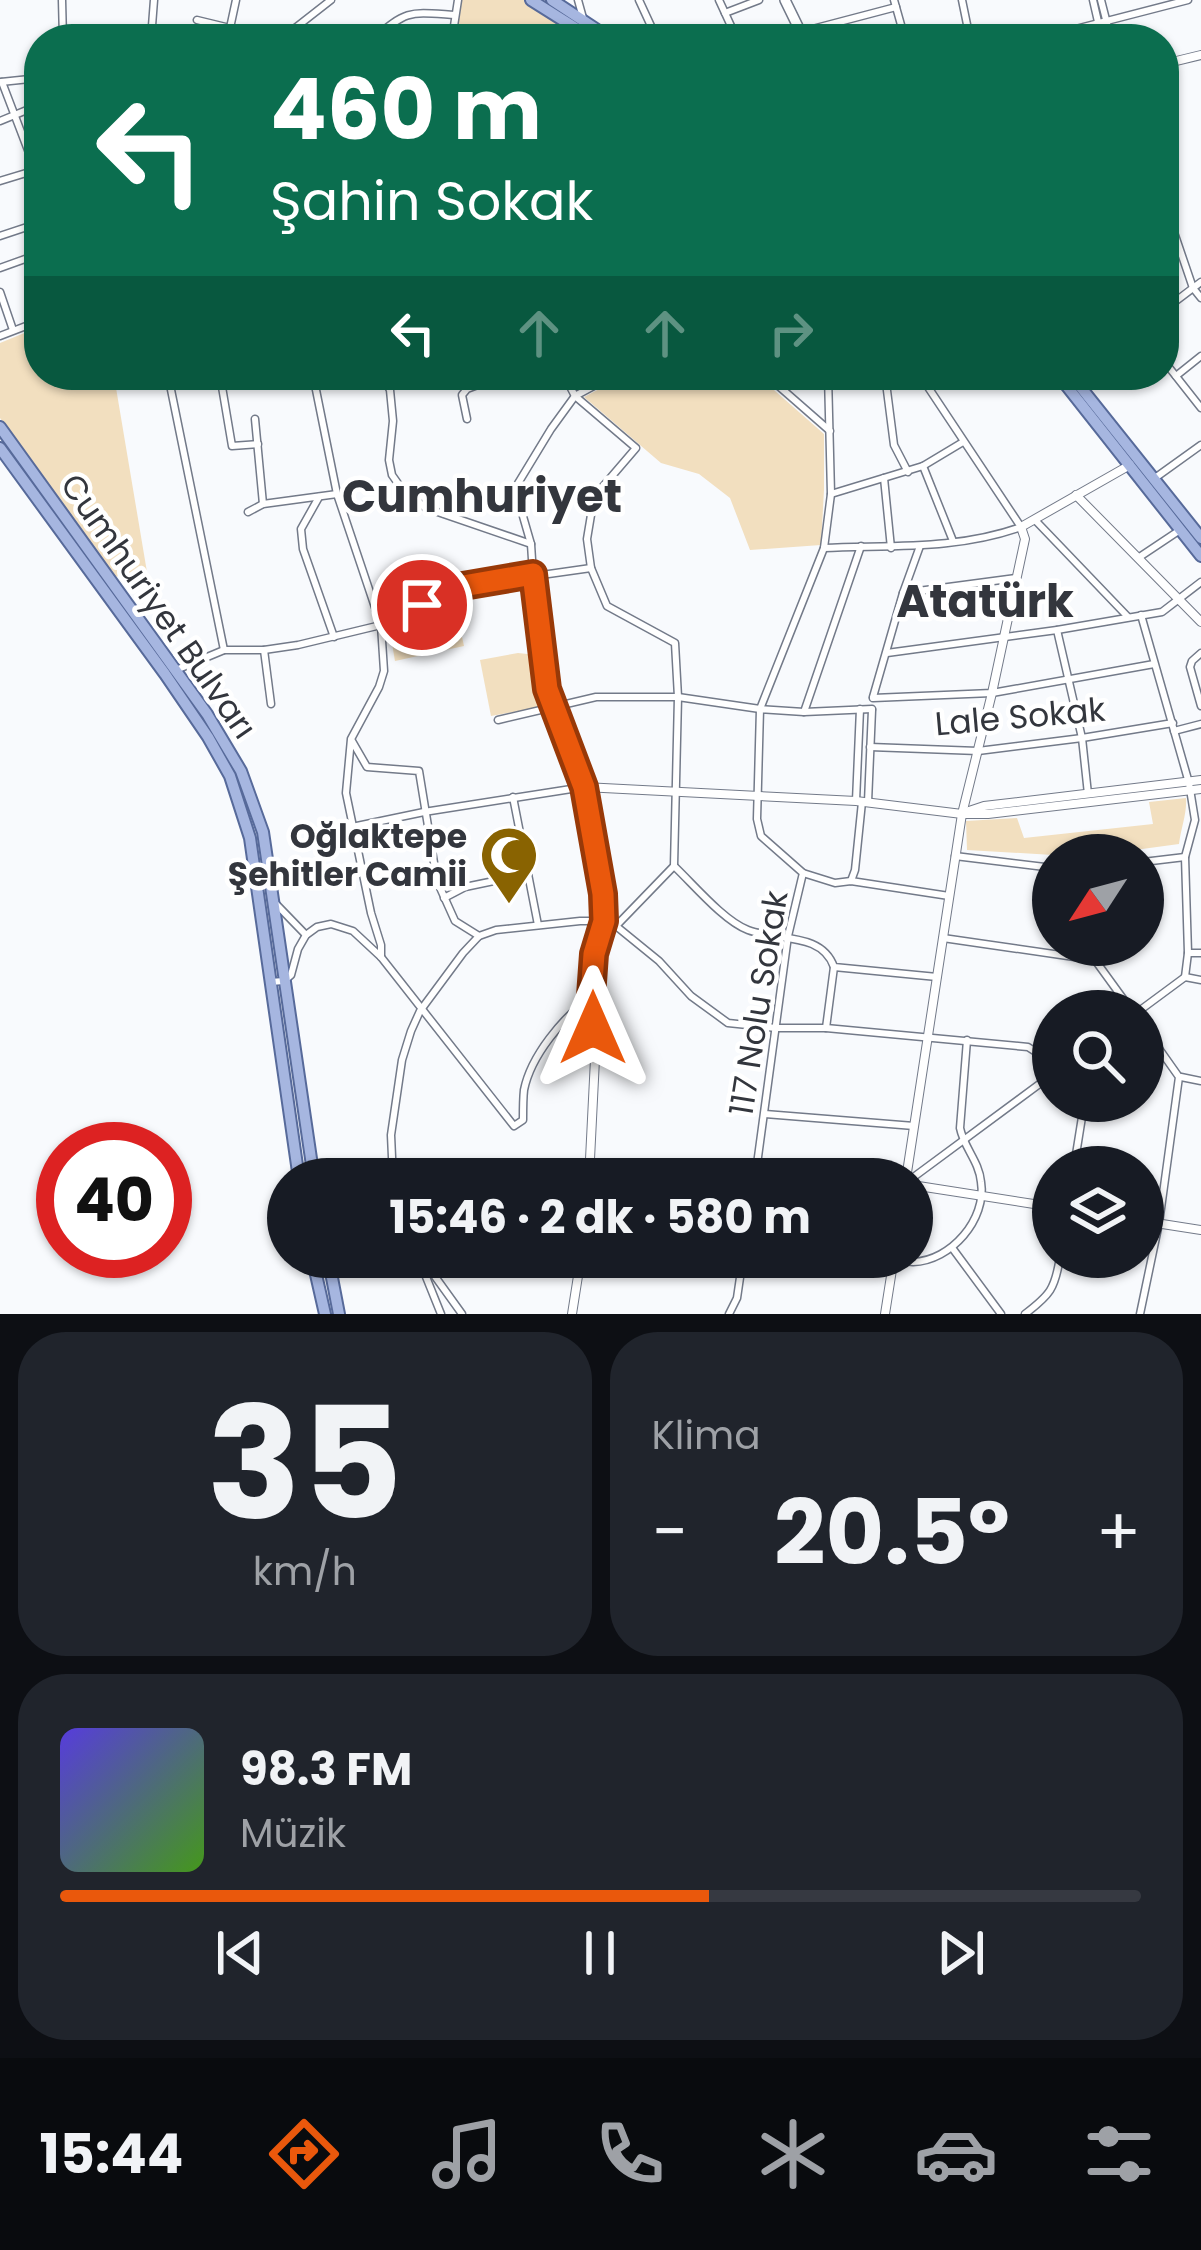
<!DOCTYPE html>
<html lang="tr">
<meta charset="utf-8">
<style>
:root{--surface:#171b24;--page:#20242c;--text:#f1f3f6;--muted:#9ea1a6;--line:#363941;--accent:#ea580c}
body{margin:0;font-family:Poppins,sans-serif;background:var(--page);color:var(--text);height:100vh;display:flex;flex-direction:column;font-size:45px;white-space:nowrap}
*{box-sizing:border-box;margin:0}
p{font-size:39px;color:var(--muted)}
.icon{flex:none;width:66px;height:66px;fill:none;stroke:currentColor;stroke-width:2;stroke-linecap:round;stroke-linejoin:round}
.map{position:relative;height:1314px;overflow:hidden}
.drawer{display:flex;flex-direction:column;gap:18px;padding:18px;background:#0d0f14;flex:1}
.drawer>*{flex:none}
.hud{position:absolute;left:24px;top:24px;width:1155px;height:366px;border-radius:48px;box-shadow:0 3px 9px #0004;background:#0b6e4f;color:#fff;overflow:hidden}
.needle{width:78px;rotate:234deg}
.buttons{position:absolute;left:1032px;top:834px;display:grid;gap:24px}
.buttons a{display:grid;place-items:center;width:132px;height:132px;border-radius:50%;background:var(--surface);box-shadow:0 3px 9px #0004;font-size:60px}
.speed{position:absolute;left:36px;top:1122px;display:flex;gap:24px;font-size:60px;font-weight:700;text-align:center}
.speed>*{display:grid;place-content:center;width:156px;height:156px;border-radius:50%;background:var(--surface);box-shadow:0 3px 9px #0004;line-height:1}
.speed .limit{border:18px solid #d22;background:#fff;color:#111}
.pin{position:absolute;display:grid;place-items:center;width:102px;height:102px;color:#fff;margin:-51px;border:6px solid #fff;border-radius:50%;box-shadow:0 3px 12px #0007}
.me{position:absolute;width:132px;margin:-66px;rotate:0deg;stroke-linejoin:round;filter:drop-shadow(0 0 9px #0008)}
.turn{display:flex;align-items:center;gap:42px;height:252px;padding:0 48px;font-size:54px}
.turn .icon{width:156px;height:156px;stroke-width:2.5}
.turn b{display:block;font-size:84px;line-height:102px}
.lanes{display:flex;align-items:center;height:114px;padding:0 48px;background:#0003;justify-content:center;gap:60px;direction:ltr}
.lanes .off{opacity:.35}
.big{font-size:90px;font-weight:700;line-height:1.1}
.drawer .widget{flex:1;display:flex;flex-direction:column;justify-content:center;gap:18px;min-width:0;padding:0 42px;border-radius:48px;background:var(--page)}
.drawer .dial{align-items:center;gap:0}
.dial b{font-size:156px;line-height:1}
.song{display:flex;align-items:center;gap:36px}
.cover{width:144px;height:144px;border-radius:18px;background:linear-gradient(135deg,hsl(250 70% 55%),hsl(100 70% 35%))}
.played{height:12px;border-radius:6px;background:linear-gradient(90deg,var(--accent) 60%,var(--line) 60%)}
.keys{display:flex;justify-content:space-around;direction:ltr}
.heat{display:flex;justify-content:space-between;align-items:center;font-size:66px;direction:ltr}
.drawer .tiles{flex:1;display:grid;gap:18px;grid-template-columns:1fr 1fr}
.widget:last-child{grid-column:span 2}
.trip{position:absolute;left:267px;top:1158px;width:666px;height:120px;border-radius:60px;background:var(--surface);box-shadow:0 3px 9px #0004;font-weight:700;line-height:120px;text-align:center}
.tab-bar{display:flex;height:192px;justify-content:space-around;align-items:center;background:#090b0e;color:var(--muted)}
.tab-bar .icon{width:84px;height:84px}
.tab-bar .selected{color:var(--accent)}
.tab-bar b{font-size:54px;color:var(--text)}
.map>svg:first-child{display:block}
.green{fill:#f2dfbf}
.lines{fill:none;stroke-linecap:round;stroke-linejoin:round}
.minor-casing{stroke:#737a89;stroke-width:9}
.tertiary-casing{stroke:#737a89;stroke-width:10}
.secondary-casing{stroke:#737a89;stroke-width:12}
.primary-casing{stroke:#576a9a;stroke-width:14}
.minor{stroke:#fff;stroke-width:6}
.tertiary{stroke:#fff;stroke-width:8}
.secondary{stroke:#fff;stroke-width:9}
.primary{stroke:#a6b6e0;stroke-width:10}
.route-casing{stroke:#983908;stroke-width:30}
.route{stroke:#ea580c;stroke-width:21}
.labels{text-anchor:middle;stroke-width:9;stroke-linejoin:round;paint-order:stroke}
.street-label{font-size:33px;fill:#33363d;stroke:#fff}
.poi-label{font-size:33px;font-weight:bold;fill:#33363d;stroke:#fff;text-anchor:end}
.district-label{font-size:45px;font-weight:bold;fill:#33363d;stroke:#fff}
</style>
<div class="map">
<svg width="1201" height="1314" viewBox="0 0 1201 1314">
<rect width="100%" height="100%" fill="#f8fafd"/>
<g class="green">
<polygon points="460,0 526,0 583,39 455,39"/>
<polygon points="39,327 39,375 96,375 98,381 114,376 147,572 113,577 0,418 0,343"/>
<polygon points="626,375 757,375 824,434 824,490 821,545 750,550 730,498 699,474 661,463 584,397"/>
<polygon points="454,600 464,646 395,661 390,632"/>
<polygon points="518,653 537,655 546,706 491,716 480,660"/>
<path d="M 1186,798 C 1187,814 1181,828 1179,844 L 1098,855 L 1053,855 L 967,850 L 966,821 L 1017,818 L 1024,838 L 1153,824 L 1149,802 Z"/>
</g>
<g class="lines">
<g class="minor-casing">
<g id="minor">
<polyline points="62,0 63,39"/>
<polyline points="578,0 583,18"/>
<polyline points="639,0 657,39"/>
<polyline points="719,0 737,39"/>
<polyline points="894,0 905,39"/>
<polyline points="962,0 970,39"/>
<polyline points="1093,0 1102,39"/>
<polyline points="1101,0 1111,39"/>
<polyline points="725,13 759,0"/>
<polyline points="197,20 230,28 236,0"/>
<polyline points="231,28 268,39"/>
<polyline points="801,32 896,7"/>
<polyline points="151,39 154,0"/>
<polyline points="281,39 331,0"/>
<path d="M 373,39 C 408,9 410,12 455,15"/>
<polyline points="452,39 458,0"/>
<polyline points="1037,39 1188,0"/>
<polyline points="1,82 39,78"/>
<polyline points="2,82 39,179"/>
<polyline points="0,121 39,105"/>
<polyline points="0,181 36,170"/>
<polyline points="1164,203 1193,288 1201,298"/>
<polyline points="0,236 39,223"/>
<polyline points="0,268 39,254"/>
<polyline points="0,292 13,330"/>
<polyline points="1164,310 1201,282"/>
<polyline points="0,336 39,321"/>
<polyline points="1164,361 1201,408"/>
<polyline points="98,375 101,375"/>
<polyline points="168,375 224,650"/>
<polyline points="220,375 232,446 258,444"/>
<polyline points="235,375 246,380 314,377"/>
<polyline points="313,375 337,494 381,625 384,671 379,687 351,739 346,793 371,913 381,945 381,957"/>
<polyline points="381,375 390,390 393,421 389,460 392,475 404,492 426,508 531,544"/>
<polyline points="564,375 575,396 636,448 594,497 587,539 591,568 607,606 675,643 678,697 674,866 616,926"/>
<polyline points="766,375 830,431"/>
<polyline points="885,375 894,445 908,472"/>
<polyline points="1176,376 1201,356"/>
<polyline points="255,419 263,504"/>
<polyline points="467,419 462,395 467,389 504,375"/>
<polyline points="923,466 953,541"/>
<polyline points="884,478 891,548"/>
<polyline points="1155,478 1201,445"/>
<polyline points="831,494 923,466 963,442"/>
<polyline points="319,497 301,529 303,549 334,637"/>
<polyline points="248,512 263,504 337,494"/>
<polyline points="1035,520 1128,617"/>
<path d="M 824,548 C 891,545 957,550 1021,527 L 920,375"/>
<polyline points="1138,558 1180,530"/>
<polyline points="533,575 531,544 518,499 517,485 551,429 575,396 614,375"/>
<polyline points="903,593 1016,578"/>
<polyline points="1141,615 1189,783 1195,820 1185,857 1188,953 1185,977"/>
<polyline points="1057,630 1082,738 1088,794"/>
<polyline points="264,650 271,704"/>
<polyline points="887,653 1057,630 1162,612 1201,582"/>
<polyline points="1201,653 1192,661 1190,667 1201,706"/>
<polyline points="176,670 224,650 264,650 298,645 381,625 463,586 591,568"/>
<polyline points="873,697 903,593 920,546"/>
<polyline points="873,698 992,693 1154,664"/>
<polyline points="804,712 861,546"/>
<polyline points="498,720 596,697 678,697 760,709 824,548 831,494 828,375"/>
<polyline points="1174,731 1201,724"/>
<polyline points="352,741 367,767 419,771 437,881 455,921 479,936"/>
<polyline points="870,747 978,751 1082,738 1173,723"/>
<polyline points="513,797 538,925"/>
<polyline points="856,801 860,709"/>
<polyline points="868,802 872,710"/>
<polyline points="352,827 424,812 584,787"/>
<polyline points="955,856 1053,868"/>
<polyline points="1143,862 1185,857"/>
<path d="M 674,866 C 694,885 724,921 748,930 C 777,941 822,932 834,967 L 937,977"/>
<polyline points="803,873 835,883 851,881 949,896"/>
<polyline points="851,881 855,870 862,802"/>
<polyline points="444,898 465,887 528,874"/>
<polyline points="275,903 306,935"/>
<polyline points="943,938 1095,960"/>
<polyline points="1097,945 1095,960 1132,1011"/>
<polyline points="1188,953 1201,953"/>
<polyline points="1185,977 1201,980"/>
<path d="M 270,982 L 284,981 L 291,975 L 298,949 L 306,935 L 317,927 L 331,924 L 353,931 L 381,957 L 514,1126 L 523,1120 C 523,1110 523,1099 524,1090 C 531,1055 563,1018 591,996"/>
<polyline points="1139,1011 1185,977"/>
<polyline points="826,1028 834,967"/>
<polyline points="1181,1077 1201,1081"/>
<polyline points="765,1114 914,1126"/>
<polyline points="1074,1167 1082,1117 1078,1101"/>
<polyline points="393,1179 391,1135 402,1060 411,1031 420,1011 463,953 479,936 496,930 580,921 604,921 616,926 659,961 691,996 728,1023 776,1028 826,1028 1028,1047 1053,1063"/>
<polyline points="755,1179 788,936 803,873 761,836 757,819 760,709 804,712 872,709"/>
<polyline points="911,1179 1053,1074"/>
<polyline points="953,1249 1001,1314"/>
<polyline points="418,1257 441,1314"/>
<polyline points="421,1257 462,1314"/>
<path d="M 894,1259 C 900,1260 907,1262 913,1262 C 951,1261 987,1219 981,1182 C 979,1161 964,1148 960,1128 L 967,1040"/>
<polyline points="729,1314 737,1298 743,1257"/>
<path d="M 1025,1314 C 1050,1295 1055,1289 1060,1257"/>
<polyline points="1140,1314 1159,1223 1179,1077 1143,1026"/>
</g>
</g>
<g class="tertiary-casing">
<g id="tertiary">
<polyline points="1164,64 1201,55"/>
<polyline points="1076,495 1201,622"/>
<polyline points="533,575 547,689 584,787 603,894 604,921 594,954 591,996 595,1059 589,1179"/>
<polyline points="584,787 856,801 962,814 988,814 1201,789"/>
<polyline points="969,811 984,806 1201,780"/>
<polyline points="906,1179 962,814 992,693 1025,539 1021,527 1130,465"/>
<polyline points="912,1185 1053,1207"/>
<polyline points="1143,1221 1201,1230"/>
<polyline points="572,1314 581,1257"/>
<polyline points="885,1314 894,1257"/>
</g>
</g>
<g class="secondary-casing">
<polyline id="secondary" points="785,0 804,39"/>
</g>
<g class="primary-casing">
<g id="primary">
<polyline points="531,0 593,39"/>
<polyline points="552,0 611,39"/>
<polyline points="1058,375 1201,556"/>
<polyline points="1071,375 1201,538"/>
<polyline points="0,427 207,714 241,771 263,832 314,1179"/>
<polyline points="0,448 165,674 208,737 230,776 250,838 299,1179"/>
<polyline points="312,1257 325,1314"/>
<polyline points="328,1257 339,1314"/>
</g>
</g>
<use href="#minor" class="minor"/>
<use href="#tertiary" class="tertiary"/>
<use href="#secondary" class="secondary"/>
<use href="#primary" class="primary"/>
</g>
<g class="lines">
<g class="route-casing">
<polyline id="route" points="422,605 463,586 533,574 547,689 584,787 603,894 604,921 594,954 591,996 593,1028"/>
</g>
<use href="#route" class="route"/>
</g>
<defs>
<g id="mosque-pin" transform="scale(3)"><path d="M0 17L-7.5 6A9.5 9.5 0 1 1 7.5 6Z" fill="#896301" stroke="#fff"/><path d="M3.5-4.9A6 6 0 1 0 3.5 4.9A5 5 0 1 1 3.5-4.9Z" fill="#fff"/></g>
</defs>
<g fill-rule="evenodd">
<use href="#mosque-pin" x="509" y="855"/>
</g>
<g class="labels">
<g class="street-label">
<text transform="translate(159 606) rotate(55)" y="12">Cumhuriyet Bulvarı</text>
<text transform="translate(1020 716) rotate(-5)" y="12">Lale Sokak</text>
<text transform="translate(758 1003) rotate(-81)" y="12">117 Nolu Sokak</text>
</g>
<g class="poi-label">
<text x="467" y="848">Oğlaktepe<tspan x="467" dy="38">Şehitler Camii</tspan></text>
</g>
<g class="district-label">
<text x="482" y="512">Cumhuriyet</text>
<text x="985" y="617">Atatürk</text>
</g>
</g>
</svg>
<div class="buttons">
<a><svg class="needle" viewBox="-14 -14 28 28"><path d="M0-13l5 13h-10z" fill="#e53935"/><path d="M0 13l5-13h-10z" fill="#9ea1a6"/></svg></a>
<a><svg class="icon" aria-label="search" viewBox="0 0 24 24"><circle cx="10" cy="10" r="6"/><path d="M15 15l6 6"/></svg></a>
<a><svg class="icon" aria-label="layers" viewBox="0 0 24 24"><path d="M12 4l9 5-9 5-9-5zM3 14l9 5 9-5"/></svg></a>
</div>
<div class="speed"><div class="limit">40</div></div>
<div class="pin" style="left:422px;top:605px;background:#d93025"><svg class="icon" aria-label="arrive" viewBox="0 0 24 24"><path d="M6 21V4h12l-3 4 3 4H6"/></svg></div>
<svg class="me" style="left:593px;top:1028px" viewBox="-20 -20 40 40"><path d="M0-17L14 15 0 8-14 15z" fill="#ea580c" stroke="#fff" stroke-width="4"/></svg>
<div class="trip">15:46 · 2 dk · 580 m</div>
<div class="hud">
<div class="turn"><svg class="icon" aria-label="left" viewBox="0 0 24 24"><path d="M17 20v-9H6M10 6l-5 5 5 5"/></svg><div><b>460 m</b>Şahin Sokak</div></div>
<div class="lanes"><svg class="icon" aria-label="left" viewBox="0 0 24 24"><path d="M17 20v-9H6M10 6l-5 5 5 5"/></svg><svg class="icon off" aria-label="ahead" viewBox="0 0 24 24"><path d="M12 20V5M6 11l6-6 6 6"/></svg><svg class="icon off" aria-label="ahead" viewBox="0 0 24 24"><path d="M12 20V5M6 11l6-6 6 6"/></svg><svg class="icon off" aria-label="right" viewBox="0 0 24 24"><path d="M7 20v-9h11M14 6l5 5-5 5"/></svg></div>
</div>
</div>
<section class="drawer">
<div class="tiles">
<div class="widget dial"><b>35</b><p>km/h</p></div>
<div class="widget"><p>Klima</p>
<div class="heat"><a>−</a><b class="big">20.5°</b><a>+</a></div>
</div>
<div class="widget">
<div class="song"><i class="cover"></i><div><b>98.3 FM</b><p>Müzik</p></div></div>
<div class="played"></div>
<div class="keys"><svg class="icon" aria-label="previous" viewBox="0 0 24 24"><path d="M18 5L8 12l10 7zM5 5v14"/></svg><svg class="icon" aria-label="pause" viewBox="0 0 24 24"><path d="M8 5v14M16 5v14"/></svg><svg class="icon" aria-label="next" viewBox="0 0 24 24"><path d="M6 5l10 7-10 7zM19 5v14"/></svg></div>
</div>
</div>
</section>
<nav class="tab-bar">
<b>15:44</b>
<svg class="icon selected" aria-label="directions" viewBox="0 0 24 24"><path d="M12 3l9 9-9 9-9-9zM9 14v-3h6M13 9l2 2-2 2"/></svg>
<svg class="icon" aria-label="music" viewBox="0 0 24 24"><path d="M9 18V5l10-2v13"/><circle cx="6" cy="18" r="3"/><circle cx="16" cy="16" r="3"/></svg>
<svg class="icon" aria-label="phone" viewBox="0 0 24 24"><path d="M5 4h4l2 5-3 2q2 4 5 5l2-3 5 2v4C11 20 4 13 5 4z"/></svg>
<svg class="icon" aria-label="climate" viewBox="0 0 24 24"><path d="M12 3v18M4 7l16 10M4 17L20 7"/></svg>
<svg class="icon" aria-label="car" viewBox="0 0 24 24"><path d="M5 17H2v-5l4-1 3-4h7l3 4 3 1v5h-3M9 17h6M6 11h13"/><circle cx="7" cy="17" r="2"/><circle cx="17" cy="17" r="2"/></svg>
<svg class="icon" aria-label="filters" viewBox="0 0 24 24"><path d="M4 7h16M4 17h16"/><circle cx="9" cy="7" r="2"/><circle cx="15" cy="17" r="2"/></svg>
</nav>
